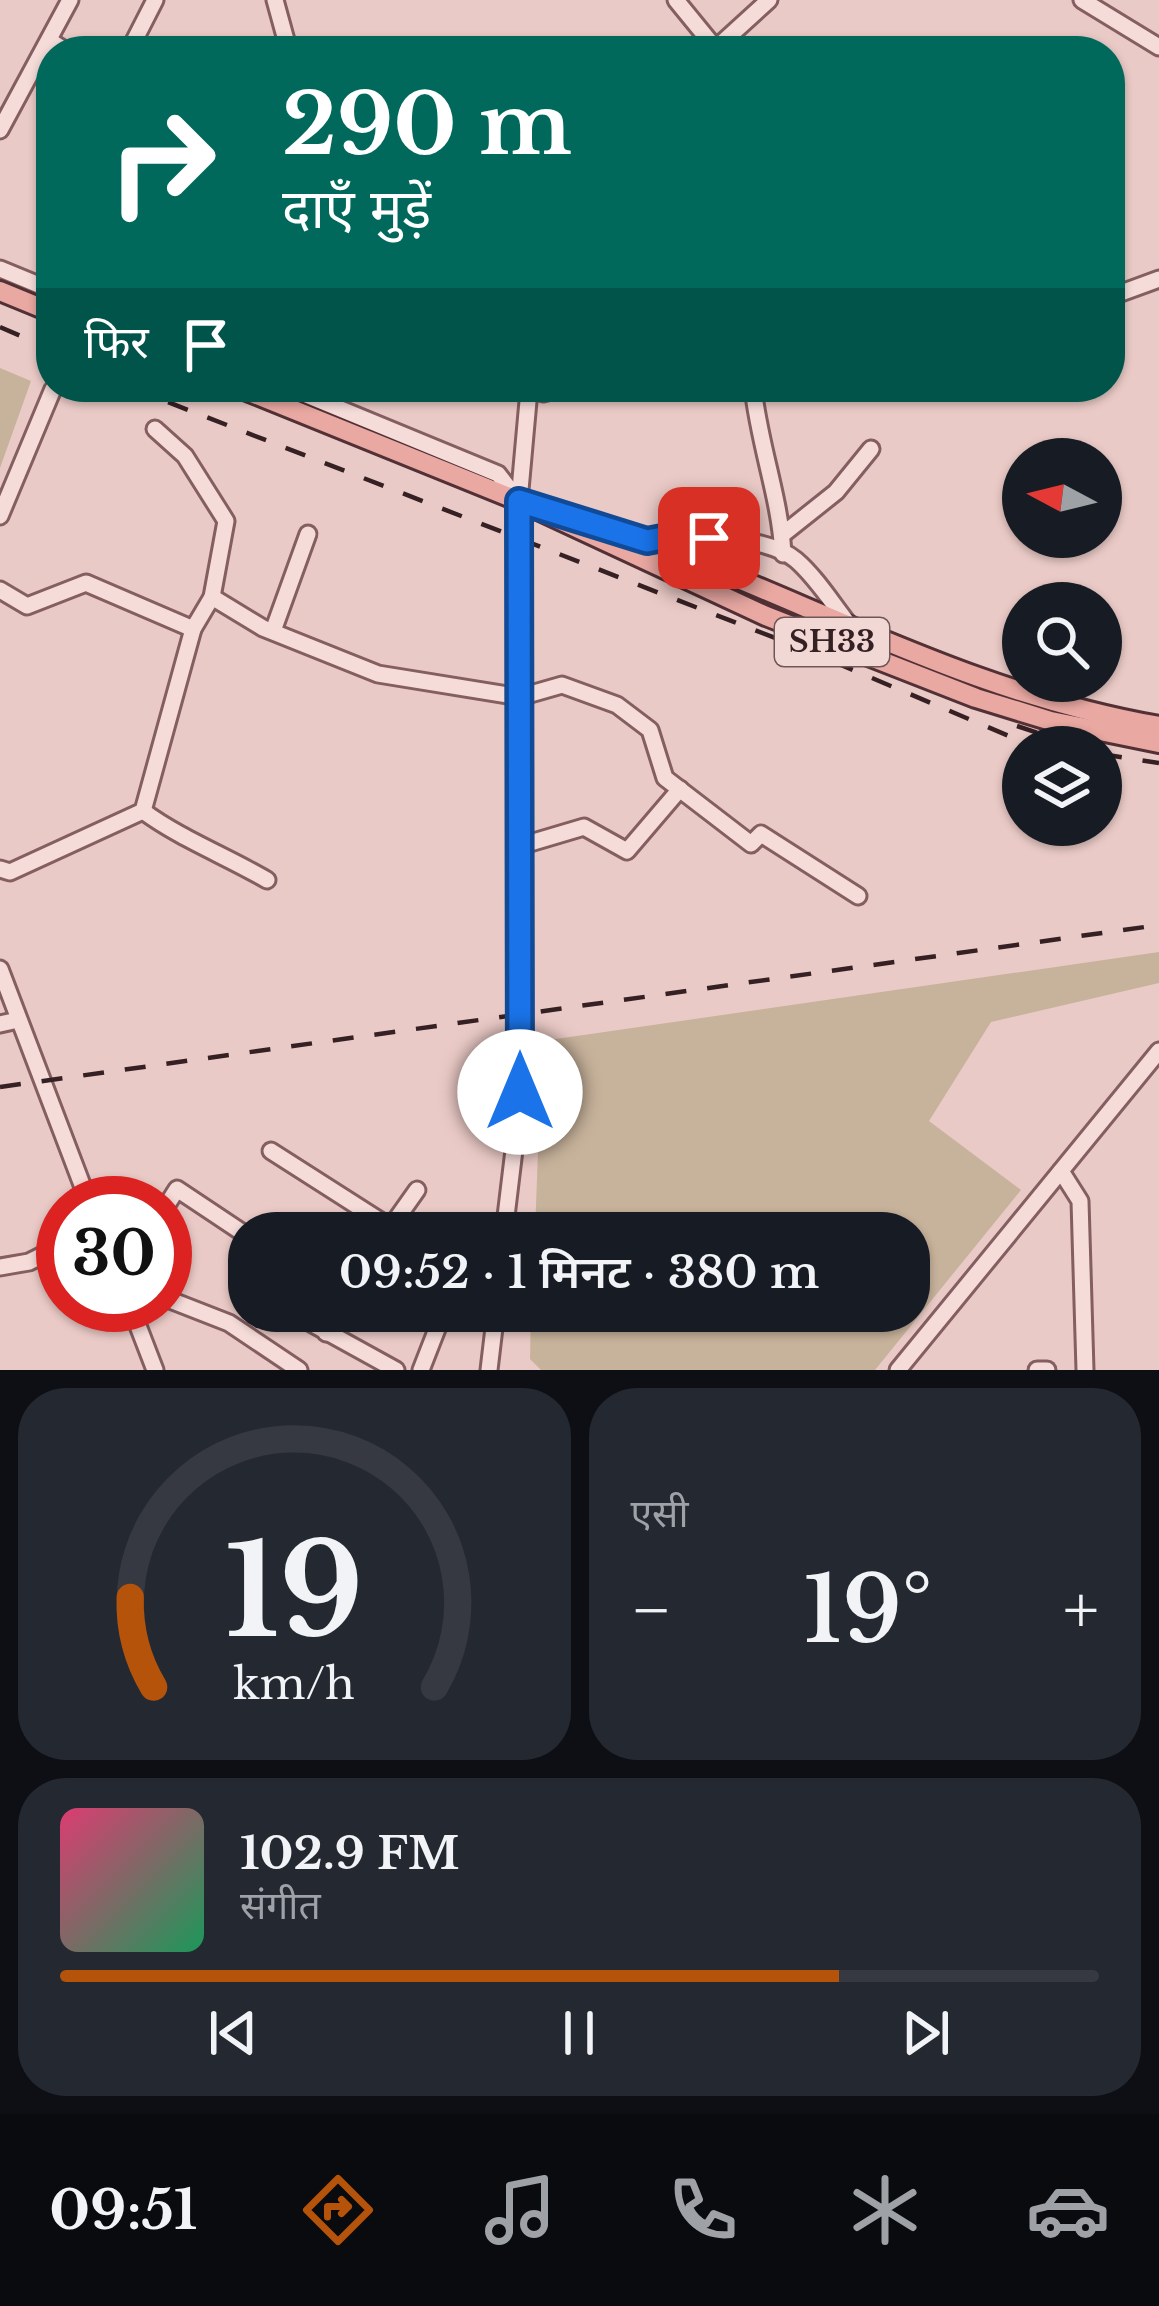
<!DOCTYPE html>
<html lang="hi">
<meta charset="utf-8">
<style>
:root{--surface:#171b24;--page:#242831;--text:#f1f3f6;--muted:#9ea1a6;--line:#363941;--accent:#b45309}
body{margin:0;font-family:"Libre Baskerville","Noto Sans Devanagari",serif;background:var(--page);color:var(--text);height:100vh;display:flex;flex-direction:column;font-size:45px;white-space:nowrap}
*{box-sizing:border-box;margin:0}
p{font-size:39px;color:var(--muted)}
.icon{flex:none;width:66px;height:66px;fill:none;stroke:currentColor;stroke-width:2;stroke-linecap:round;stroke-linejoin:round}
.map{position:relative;height:1370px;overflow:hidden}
.side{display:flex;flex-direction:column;gap:18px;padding:18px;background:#0d0f14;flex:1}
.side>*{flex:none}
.banner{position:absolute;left:36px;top:36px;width:1089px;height:366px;border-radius:48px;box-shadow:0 3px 9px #0004;background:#00695c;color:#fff;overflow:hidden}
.needle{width:78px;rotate:277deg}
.fabs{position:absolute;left:1002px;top:438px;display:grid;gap:24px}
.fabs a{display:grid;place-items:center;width:120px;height:120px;border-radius:50%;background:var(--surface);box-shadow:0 3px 9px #0004;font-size:60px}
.speed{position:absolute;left:36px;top:1176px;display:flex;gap:24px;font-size:60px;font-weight:700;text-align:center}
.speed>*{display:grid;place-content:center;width:156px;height:156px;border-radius:50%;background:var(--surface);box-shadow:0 3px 9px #0004;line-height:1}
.speed .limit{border:18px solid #d22;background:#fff;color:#111}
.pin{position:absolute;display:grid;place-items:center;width:102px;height:102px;color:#fff;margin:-51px;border-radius:24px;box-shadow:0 6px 18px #0006}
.me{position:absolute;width:132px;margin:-66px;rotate:0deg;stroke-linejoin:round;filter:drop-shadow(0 0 9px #0008)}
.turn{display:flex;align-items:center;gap:42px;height:252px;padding:0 48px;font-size:54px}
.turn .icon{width:156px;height:156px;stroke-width:2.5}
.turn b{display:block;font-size:84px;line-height:102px}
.then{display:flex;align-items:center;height:114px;padding:0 48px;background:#0003;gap:24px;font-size:45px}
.big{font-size:90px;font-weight:600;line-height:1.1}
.side .card{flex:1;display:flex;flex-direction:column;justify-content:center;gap:18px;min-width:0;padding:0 42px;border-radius:48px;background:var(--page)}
.side .dial{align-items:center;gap:0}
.dial svg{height:312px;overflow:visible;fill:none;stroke:var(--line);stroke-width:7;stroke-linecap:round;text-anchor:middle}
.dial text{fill:var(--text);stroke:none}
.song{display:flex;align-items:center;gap:36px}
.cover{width:144px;height:144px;border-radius:18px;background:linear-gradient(135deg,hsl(340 70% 55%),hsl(150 70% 35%))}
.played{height:12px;border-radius:6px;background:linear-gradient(90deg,var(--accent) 75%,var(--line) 75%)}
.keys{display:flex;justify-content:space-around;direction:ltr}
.heat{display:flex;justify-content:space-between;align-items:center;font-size:66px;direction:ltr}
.side .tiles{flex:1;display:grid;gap:18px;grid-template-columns:1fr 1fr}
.card:last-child{grid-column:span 2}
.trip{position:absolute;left:228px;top:1212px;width:702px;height:120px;border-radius:48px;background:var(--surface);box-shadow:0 3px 9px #0004;font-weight:600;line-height:120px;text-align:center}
.menu{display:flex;height:192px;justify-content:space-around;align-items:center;background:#090b0e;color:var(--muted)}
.menu .icon{width:84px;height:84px}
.menu .current{color:var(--accent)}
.menu b{font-size:54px;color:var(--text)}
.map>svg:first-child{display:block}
.green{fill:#c7b29b}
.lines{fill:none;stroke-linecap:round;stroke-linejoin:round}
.minor-casing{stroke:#845e60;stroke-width:21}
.major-casing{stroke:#523136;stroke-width:24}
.minor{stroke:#f5dcd9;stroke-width:15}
.major{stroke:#e9a8a2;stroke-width:18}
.rail{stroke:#352023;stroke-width:4.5;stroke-dasharray:21 21;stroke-linecap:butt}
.route-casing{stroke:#114b97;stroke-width:30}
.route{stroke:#1a73e8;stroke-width:21}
.labels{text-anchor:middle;stroke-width:12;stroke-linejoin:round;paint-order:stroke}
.shield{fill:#f2d8d5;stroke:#6e5758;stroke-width:3}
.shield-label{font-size:30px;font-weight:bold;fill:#352023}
</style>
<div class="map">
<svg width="1159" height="1370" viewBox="0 0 1159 1370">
<rect width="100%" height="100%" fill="#eacac6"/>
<g class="green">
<polygon points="0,368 31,381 0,468"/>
<polygon points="1159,952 1159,983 991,1022 929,1121 1021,1190 875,1370 541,1370 530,1359 531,1311 909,1311 909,1233 535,1233 542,1041"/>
</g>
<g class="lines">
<g class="minor-casing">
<g id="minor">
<polyline points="275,0 289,51"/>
<polyline points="676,0 716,49"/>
<polyline points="1082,0 1159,47"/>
<polyline points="49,40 66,51"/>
<polyline points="129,51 155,0"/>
<polyline points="713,51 769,0"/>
<polyline points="0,130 70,0"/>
<polyline points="0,269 51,290"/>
<polyline points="1110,297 1159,279"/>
<polyline points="287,387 498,474 518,500"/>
<polyline points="522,387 543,393 568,387"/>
<path d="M 753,387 C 759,445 780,497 783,554"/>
<polyline points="0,516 53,389"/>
<polyline points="782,535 836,492 871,449"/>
<path d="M 647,541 C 684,533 766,535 796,560 C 817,578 834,606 851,627"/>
<polyline points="0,590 27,606 86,583 193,629"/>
<polyline points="212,597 263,628 378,674 520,697 562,685 617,705 650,730 665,778 751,844 761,834 858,896"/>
<polyline points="273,631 308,534"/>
<path d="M 143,811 C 181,839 226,856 267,880"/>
<polyline points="520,846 584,827 627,851 680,789"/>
<polyline points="0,869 10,872 143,811 193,629 212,597 226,521 185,456 155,429"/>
<polyline points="0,969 89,1203"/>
<polyline points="0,1024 18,1020"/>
<polyline points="271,1151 390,1227 410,1233"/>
<polyline points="1061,1171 1080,1201 1085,1370"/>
<polyline points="165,1208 177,1189 249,1237"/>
<polyline points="388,1231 417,1190"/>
<polyline points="504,1233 521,1092 519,501 529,390"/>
<polyline points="0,1267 29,1262 63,1245"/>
<polyline points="165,1298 229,1323 299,1370"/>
<polyline points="130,1305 155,1370"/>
<polyline points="289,1311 396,1370"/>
<polyline points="326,1333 336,1311"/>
<polyline points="421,1370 444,1311"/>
<polyline points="489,1370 496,1311"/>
<polyline points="898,1370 1159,1051"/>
<polyline points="1037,1370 1047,1370"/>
</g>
</g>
<g class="major-casing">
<g id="major">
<polyline points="0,291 51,312"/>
<polyline points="237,387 519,501 766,616 976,698 1051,721 1159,743"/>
<path d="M 575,518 C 777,581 946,689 1159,726"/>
</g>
</g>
<use href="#minor" class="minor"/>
<use href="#major" class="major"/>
<g class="rail">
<polyline points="0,327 51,349"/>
<polyline points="129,387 801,648 1035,747"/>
<polyline points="1017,726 1080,747"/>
<polyline points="1101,754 1159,763"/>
<polyline points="0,1087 1159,925"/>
</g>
</g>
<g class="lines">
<g class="route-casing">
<polyline id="route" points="520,1092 519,501 647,541 678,535 709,538"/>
</g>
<use href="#route" class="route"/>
</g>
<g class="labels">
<rect class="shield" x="775" y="618" width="114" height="48" rx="9"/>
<g class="shield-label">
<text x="832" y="652">SH33</text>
</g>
</g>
</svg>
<div class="fabs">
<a><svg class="needle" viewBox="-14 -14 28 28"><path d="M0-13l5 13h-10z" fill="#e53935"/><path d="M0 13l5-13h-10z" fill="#9ea1a6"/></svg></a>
<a><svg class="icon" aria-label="search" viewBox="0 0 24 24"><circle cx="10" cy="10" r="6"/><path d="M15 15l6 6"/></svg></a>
<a><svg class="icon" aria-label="layers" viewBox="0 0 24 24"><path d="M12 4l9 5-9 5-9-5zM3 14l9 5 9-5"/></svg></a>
</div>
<div class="speed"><div class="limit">30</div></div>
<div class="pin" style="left:709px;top:538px;background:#d93025"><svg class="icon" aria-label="arrive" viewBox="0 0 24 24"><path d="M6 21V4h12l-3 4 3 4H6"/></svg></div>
<svg class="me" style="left:520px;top:1092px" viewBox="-20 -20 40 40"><circle r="19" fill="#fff"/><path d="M0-13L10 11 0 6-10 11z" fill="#1a73e8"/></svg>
<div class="trip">09:52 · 1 मिनट · 380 m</div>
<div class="banner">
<div class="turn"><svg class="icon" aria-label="right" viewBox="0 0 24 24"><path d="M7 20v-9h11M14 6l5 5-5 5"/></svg><div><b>290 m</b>दाएँ मुड़ें</div></div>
<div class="then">फिर<svg class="icon" aria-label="arrive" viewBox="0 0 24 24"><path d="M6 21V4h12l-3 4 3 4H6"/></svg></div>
</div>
</div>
<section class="side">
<div class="tiles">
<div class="card dial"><svg viewBox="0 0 100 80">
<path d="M14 69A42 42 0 1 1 86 69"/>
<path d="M14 69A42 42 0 0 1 8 46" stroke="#b45309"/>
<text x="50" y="56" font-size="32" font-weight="700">19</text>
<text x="50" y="72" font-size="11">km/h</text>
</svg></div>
<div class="card"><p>एसी</p>
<div class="heat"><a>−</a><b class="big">19°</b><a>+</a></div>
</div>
<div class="card">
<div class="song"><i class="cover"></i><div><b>102.9 FM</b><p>संगीत</p></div></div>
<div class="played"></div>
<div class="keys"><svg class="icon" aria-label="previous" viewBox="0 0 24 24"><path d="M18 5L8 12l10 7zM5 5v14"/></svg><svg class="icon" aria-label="pause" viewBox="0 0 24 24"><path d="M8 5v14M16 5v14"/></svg><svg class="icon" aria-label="next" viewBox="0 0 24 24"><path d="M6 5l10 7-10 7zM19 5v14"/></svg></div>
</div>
</div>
</section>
<nav class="menu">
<b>09:51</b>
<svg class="icon current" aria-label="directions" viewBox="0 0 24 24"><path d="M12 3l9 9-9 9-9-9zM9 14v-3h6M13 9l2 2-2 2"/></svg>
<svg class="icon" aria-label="music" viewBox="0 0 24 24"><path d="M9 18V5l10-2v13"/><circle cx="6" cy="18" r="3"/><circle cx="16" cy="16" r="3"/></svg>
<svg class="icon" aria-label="phone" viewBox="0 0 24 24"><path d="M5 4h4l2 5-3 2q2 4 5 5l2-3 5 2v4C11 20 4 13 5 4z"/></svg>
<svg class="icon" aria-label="climate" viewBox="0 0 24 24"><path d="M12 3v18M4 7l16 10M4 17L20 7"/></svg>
<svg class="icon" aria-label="car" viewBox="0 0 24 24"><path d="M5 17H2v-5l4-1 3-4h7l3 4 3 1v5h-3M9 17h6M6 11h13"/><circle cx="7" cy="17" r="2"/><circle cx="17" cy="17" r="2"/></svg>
</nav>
